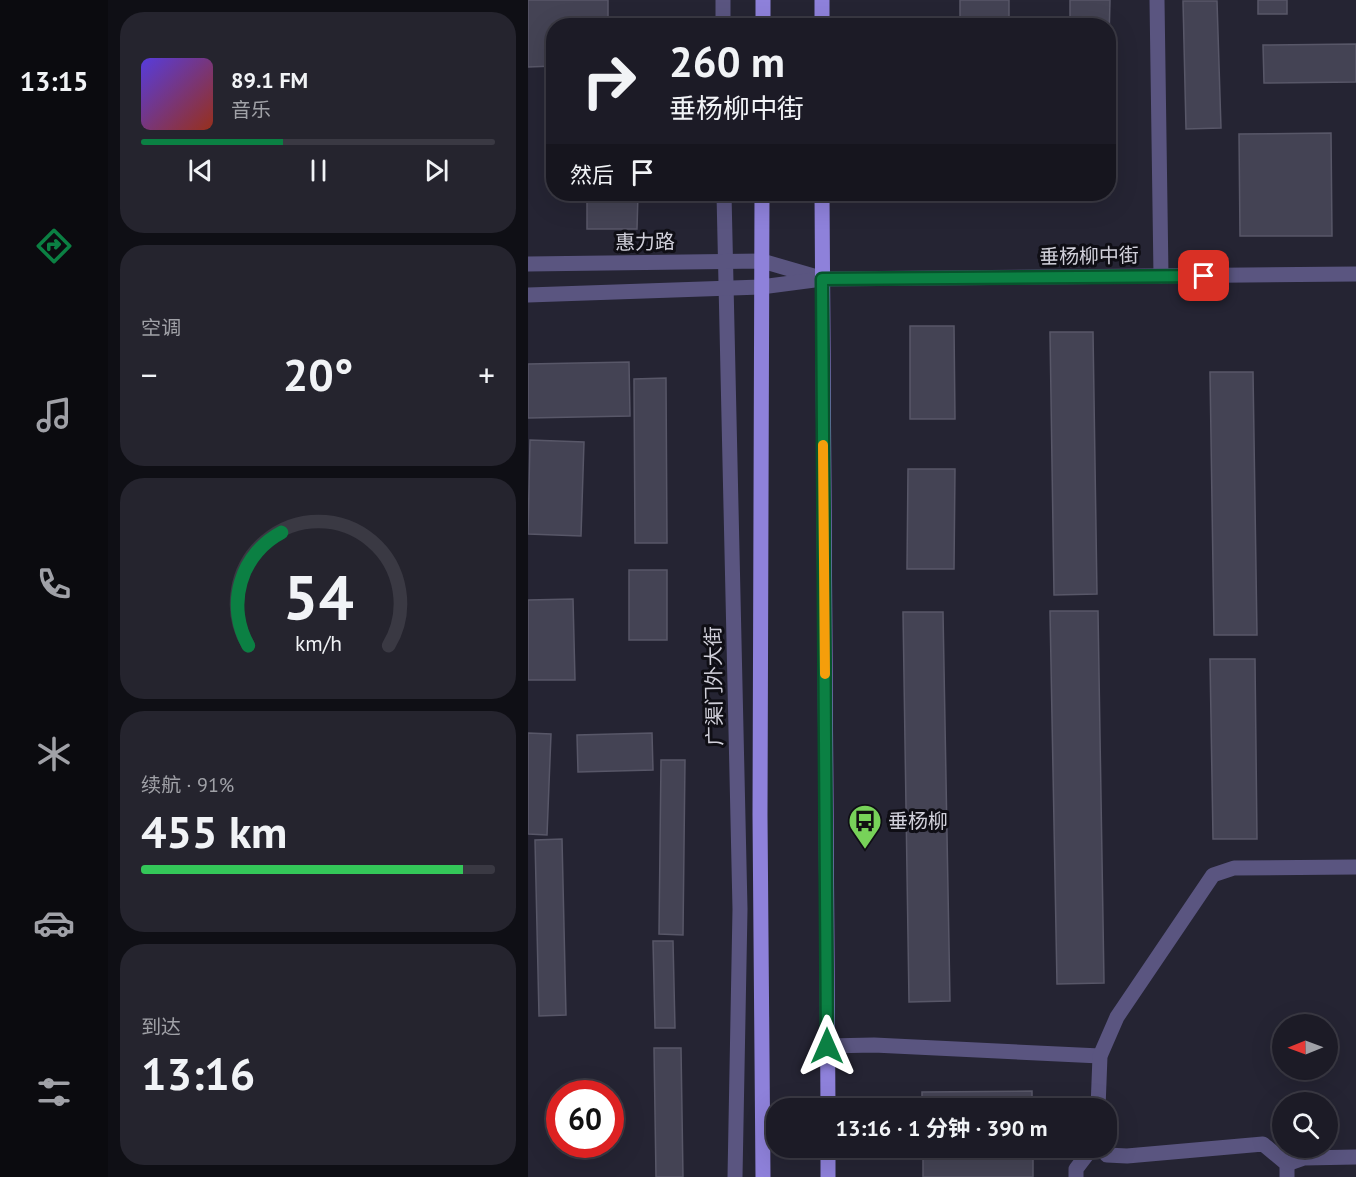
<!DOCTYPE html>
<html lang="zh">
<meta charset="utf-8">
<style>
:root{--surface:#1c1b26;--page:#25242e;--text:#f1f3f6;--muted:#a0a1a7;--line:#3a3943;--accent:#0b8043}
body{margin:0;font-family:"PT Sans","Noto Sans SC",sans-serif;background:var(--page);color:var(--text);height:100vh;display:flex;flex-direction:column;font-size:22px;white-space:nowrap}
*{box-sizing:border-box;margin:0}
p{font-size:20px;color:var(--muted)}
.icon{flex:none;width:33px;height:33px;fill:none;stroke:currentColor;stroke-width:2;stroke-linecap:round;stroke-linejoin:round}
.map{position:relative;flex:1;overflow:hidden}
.side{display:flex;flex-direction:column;gap:12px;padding:12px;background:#0f0f15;width:420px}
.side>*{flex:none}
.top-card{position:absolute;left:18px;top:18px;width:570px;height:183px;border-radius:24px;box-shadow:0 6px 24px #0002,0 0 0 2px var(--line);background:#1c1b26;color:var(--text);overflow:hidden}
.needle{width:39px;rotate:269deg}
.buttons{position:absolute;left:744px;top:1014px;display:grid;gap:12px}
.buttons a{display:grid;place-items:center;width:66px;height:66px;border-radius:50%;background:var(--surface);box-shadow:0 6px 24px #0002,0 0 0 2px var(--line);font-size:30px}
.speed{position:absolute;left:18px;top:1080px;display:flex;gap:12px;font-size:30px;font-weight:700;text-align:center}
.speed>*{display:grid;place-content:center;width:78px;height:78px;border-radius:50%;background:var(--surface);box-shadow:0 6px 24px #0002,0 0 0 2px var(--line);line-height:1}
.speed .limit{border:9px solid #d22;background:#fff;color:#111}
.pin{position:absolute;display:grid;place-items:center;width:51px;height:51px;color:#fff;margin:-26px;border-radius:12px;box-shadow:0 3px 9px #0006}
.me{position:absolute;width:66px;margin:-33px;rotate:0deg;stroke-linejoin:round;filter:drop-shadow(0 0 4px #0008)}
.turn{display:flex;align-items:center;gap:21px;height:126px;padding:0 24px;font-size:27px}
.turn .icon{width:78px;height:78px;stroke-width:2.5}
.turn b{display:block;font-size:42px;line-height:51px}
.then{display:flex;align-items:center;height:57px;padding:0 24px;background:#0003;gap:12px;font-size:22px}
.big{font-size:45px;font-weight:700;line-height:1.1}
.side .card{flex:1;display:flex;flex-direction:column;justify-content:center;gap:9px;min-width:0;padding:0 21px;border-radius:24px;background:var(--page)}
.side .dial{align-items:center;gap:0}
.dial svg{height:156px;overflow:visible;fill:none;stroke:var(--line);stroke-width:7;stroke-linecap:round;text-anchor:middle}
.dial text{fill:var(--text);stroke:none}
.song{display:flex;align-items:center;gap:18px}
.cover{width:72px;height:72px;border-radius:9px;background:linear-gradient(135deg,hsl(250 70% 55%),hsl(10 70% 35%))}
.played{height:6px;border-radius:3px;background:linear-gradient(90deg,var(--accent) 40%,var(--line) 40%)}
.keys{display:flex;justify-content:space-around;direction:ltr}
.heat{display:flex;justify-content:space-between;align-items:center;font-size:33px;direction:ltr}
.charge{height:9px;border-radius:4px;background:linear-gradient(90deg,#34c759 91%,var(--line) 0)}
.trip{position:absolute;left:238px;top:1098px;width:351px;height:60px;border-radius:24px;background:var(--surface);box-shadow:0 6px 24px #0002,0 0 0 2px var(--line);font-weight:700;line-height:60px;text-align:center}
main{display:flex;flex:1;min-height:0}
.tab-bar{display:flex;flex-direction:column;width:108px;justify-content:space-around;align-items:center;background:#0b0b0f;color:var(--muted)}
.tab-bar .icon{width:42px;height:42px}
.tab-bar .selected{color:var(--accent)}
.tab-bar b{font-size:27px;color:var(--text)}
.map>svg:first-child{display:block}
.building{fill:#444354;stroke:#585768;stroke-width:1.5}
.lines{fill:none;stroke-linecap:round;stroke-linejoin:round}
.minor{stroke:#5a5580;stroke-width:15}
.major{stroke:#8e81da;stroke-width:15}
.route-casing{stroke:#07532c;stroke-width:15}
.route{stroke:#0b8043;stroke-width:10}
.slow{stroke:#f59e0b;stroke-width:10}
.labels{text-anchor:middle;stroke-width:6;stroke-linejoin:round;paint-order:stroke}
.street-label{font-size:20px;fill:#d1d0da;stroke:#0f0e15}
.poi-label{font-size:20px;fill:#d1d0da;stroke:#0f0e15;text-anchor:start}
</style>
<main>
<nav class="tab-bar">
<b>13:15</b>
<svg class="icon selected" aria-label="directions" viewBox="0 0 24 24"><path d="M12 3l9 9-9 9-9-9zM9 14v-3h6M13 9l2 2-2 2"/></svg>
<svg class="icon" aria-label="music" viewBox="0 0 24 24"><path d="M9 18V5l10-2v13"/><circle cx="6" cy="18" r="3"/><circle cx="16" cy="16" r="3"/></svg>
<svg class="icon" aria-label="phone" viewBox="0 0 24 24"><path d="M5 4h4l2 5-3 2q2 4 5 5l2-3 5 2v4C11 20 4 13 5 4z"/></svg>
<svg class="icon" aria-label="climate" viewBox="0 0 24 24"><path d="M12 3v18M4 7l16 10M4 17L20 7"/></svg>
<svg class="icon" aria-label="car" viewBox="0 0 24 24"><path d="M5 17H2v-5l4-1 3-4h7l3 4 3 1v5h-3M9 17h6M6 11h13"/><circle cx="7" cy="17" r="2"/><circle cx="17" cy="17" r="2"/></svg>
<svg class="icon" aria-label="filters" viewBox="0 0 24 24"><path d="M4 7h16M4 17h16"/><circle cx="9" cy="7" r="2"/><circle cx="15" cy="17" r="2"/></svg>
</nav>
<section class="side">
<div class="card">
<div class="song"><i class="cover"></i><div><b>89.1 FM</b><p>音乐</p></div></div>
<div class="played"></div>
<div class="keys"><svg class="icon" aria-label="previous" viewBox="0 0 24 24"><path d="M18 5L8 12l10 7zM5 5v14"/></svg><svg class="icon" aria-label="pause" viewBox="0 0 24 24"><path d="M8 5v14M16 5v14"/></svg><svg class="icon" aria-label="next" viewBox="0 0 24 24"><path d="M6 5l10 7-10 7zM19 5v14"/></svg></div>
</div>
<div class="card"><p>空调</p>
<div class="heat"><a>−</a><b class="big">20°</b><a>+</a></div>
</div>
<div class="card dial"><svg viewBox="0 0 100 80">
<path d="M14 69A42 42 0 1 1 86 69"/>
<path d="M14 69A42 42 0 0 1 31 11" stroke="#0b8043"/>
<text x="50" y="56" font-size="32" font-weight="700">54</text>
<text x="50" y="72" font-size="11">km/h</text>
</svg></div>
<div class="card"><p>续航 · 91%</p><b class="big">455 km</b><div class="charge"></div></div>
<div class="card"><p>到达</p><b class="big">13:16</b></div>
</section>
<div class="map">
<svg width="828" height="1177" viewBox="0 0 828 1177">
<rect width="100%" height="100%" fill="#252433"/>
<g class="building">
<polygon points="0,0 80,0 80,26 26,26 26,66 0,67"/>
<rect x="432" y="0" width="49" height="26"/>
<polygon points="542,0 582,0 580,80 580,26 542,26"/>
<rect x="730" y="0" width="29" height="14"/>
<polygon points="655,1 689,1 693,128 658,129"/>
<polygon points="828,44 828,82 736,83 735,45"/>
<polygon points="803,133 804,236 712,236 711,134"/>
<polygon points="59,194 110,194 109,229 59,229"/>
<polygon points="382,326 426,326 427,419 382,419"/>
<polygon points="522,332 565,332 569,594 526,595"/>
<polygon points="101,362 102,416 0,418 0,364"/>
<polygon points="682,372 725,372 729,635 686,635"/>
<polygon points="138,378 139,543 107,543 106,379"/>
<polygon points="2,440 56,442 53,536 0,534"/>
<polygon points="380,469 427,469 426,569 379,569"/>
<rect x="101" y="570" width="38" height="70"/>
<polygon points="45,599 47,680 0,680 0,600"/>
<polygon points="522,611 570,611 576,983 529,984"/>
<polygon points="375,612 415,612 422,1001 381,1002"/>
<polygon points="682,659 727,659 729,839 685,839"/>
<polygon points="0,733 23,734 19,835 0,834"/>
<polygon points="124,733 125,770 50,772 49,735"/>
<polygon points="133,760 157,760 155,935 131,934"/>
<polygon points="34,839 38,1015 11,1016 7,840"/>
<polygon points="125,941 145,941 147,1028 127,1028"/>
<polygon points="126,1048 153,1048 155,1177 128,1177"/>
<polygon points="504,1091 504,1108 394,1108 394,1092"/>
<rect x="395" y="1148" width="110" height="29"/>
</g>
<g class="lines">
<g class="minor">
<polyline points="195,0 195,26"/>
<polyline points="629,0 633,276"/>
<polyline points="196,194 212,909 207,1177"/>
<polyline points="0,264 234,261 289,277"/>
<polyline points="0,295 233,287 294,279 828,274"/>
<polyline points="299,1046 346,1045 572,1056"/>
<polyline points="570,1108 572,1056 589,1017 685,875 706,868 828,867"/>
<polyline points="573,1148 579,1155 599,1156 735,1144 759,1164 759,1177"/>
<polyline points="759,1164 776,1158 828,1157"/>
<polyline points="548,1177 548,1169 564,1148"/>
</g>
<g class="major">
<polyline points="294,0 294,26"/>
<polyline points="235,26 235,0"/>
<polyline points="234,194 232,815 235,1177"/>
<polyline points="294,194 300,1108"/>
<polyline points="300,1148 300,1177"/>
</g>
</g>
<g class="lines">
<g class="route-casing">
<polyline id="route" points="299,1046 294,279 676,276"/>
</g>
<use href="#route" class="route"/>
<polyline class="slow" points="295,445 297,674"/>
</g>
<defs>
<g id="bus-pin" transform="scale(1.725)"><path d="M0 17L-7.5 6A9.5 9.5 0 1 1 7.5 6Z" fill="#77d259" stroke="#0f0e15"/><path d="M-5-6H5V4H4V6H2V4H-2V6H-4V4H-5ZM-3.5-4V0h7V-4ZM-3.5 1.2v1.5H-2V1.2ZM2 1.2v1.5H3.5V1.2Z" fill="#111"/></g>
</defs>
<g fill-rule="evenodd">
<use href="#bus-pin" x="337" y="821"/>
</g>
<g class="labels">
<g class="street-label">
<text transform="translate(117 242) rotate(-1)" y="7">惠力路</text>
<text transform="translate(561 256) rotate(-1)" y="7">垂杨柳中街</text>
<text transform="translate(186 686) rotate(-91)" y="7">广渠门外大街</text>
</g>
<g class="poi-label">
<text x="360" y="828">垂杨柳</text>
</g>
</g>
</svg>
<div class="buttons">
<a><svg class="needle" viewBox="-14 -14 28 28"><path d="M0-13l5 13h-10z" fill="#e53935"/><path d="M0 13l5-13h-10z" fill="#a0a1a7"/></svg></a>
<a><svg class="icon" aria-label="search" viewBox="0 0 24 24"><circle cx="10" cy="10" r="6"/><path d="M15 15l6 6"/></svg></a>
</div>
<div class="speed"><div class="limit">60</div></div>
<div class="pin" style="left:676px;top:276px;background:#d93025"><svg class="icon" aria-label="arrive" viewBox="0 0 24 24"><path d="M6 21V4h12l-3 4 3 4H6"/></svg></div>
<svg class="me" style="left:299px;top:1046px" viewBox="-20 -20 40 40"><path d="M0-17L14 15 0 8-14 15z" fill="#0b8043" stroke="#fff" stroke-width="4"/></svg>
<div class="trip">13:16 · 1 分钟 · 390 m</div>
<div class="top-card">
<div class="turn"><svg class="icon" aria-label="right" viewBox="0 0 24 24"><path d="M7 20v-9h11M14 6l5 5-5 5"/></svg><div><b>260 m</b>垂杨柳中街</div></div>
<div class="then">然后<svg class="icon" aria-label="arrive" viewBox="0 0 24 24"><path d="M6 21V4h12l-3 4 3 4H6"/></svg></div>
</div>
</div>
</main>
